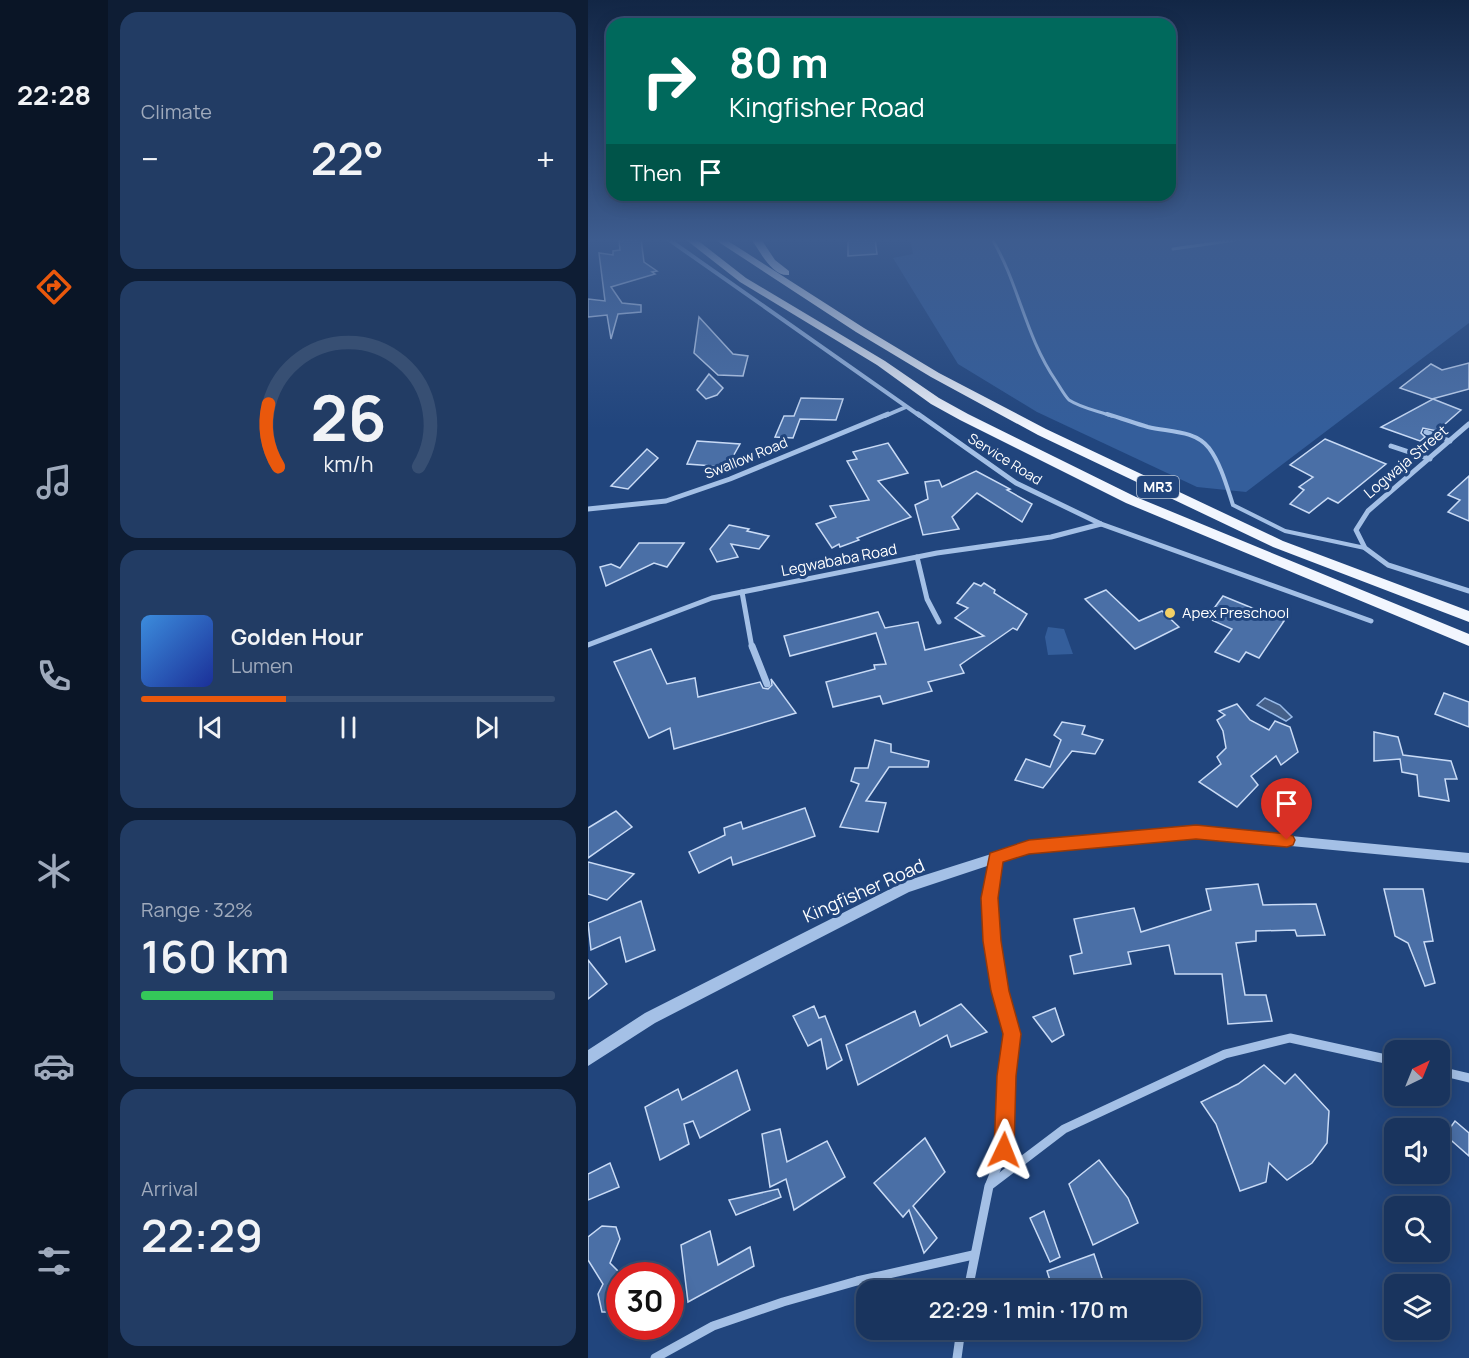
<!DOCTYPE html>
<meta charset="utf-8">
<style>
:root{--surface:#19345e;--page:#223c64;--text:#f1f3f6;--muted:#9faabc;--line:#374f73;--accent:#ea580c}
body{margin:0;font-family:Manrope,sans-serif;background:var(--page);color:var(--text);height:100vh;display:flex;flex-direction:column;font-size:22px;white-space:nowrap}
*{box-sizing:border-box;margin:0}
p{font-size:20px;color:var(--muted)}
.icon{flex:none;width:33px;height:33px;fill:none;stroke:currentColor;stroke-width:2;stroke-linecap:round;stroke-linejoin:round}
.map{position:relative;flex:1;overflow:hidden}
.panel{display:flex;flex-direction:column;gap:12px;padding:12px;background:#0e1d34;width:480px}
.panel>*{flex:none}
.hud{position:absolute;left:18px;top:18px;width:570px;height:183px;border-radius:18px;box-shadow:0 3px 15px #0003,0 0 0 2px var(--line);background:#00695c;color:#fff;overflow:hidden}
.needle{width:39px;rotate:43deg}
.buttons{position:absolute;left:796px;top:1040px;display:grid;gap:12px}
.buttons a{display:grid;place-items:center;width:66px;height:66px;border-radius:12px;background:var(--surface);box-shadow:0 3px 15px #0003,0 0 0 2px var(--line);font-size:30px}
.speed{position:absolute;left:18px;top:1262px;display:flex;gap:12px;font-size:30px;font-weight:700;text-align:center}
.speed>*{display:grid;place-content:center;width:78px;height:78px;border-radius:50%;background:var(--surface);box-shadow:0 3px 15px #0003,0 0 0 2px var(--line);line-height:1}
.speed .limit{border:9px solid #d22;background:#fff;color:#111}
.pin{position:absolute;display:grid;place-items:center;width:51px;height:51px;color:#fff;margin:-62px -26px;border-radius:50% 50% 50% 0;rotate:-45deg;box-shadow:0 0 6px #0007}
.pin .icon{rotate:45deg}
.me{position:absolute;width:66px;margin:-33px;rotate:2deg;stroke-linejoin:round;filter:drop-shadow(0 0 4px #0008)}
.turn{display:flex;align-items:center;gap:21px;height:126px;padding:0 24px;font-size:27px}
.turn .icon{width:78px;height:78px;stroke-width:2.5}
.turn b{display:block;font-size:42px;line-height:51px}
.then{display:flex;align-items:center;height:57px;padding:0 24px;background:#0003;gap:12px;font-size:22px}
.big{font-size:45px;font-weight:600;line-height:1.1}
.panel .widget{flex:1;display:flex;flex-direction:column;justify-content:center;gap:9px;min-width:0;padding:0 21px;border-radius:18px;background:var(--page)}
.panel .dial{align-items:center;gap:0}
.dial svg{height:156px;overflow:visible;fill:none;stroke:var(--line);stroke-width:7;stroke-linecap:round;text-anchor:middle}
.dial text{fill:var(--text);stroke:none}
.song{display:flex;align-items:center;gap:18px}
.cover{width:72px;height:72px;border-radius:9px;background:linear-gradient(135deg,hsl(210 70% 55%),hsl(230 70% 35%))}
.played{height:6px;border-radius:3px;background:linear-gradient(90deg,var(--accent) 35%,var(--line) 35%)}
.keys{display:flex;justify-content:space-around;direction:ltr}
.heat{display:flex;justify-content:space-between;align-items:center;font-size:33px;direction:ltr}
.charge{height:9px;border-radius:4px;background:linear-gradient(90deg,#34c759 32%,var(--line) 0)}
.trip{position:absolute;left:268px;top:1280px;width:345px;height:60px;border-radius:18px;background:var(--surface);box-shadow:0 3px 15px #0003,0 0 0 2px var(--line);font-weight:600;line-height:60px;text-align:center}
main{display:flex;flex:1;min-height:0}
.tab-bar{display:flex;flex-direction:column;width:108px;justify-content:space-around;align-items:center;background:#0a1526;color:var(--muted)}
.tab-bar .icon{width:42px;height:42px}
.tab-bar .on{color:var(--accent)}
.tab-bar b{font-size:27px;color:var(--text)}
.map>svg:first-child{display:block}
.green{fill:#345e9b}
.water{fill:#445f88;stroke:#98bae8;stroke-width:1.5}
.building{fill:#4a6fa6;stroke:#c8daf5;stroke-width:1.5}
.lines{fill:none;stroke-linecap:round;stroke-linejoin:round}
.service-far1{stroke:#a4c0e6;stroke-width:3}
.service{stroke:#a4c0e6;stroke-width:4}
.minor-far3{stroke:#a4c0e6;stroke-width:4}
.minor-far2{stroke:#a4c0e6;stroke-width:5}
.minor-far1{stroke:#a4c0e6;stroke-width:7}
.minor{stroke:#a4c0e6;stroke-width:9}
.tertiary{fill:#a4c0e6;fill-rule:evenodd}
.trunk{fill:#f2f6fe;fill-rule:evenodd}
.route{fill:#ea580c;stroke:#983908;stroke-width:1.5}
.poi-dot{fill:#f3d066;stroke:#21457d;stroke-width:2}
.labels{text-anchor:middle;stroke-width:6;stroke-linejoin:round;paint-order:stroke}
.far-street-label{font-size:14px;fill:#fff;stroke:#21457d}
.shield{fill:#21457d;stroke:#bcc7d8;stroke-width:1.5}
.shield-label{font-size:14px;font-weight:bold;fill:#fff}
.street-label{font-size:15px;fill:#fff;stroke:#21457d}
.poi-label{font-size:15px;fill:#fff;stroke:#21457d;text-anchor:start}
.near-street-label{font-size:18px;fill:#fff;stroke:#21457d}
</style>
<main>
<nav class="tab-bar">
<b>22:28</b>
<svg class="icon on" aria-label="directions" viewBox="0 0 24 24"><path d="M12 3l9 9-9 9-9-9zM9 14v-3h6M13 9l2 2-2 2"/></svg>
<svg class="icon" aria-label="music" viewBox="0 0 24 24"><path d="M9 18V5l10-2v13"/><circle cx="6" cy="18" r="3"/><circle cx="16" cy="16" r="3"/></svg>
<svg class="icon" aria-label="phone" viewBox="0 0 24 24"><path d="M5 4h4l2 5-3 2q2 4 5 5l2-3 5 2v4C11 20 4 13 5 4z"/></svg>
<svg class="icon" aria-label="climate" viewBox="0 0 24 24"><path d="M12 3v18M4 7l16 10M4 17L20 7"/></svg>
<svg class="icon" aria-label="car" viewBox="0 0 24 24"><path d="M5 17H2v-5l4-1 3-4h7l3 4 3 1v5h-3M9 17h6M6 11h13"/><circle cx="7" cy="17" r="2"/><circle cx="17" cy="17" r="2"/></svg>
<svg class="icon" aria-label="filters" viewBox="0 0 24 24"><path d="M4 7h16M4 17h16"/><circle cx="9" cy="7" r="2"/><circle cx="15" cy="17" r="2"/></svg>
</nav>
<section class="panel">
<div class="widget"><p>Climate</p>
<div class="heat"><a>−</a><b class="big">22°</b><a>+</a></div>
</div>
<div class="widget dial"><svg viewBox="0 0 100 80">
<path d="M14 69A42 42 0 1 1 86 69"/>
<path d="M14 69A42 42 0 0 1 9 37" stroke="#ea580c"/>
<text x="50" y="56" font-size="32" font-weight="700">26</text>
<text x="50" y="72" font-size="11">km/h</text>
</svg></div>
<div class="widget">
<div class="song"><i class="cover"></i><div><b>Golden Hour</b><p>Lumen</p></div></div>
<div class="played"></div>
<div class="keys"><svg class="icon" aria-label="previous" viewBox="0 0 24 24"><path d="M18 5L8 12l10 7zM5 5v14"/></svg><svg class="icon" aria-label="pause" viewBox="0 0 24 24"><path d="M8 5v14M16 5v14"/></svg><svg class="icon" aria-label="next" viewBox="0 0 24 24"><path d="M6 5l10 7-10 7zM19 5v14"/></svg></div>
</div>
<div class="widget"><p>Range · 32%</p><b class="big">160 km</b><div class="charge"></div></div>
<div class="widget"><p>Arrival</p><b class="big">22:29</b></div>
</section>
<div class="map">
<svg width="881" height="1358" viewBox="0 0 881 1358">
<rect width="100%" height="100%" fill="#21457d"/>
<g class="green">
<polygon points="322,239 881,239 881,323 658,492 609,487 449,412 370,364 305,258 325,254"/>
<polygon points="460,627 476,629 485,654 460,655 457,637"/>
</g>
<polygon class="water" points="677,698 692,705 704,717 698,721 669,705"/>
<g class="building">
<polygon points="53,239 56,262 69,271 64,272 67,274 23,287 34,303 53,305 53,312 30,314 23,339 19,315 0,317 0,299 17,301 11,253 25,255 25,251 32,250 31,241"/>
<polygon points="260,239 287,239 289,254 260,256"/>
<polygon points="111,317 145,354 160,356 155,376 130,375 106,353"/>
<polygon points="881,363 881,389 844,399 812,388 843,364 854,370"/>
<polygon points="121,374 135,388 129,395 118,399 109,390"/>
<polygon points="213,398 255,399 248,420 212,419 205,438 187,437 196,416 206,416"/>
<polygon points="845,399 873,410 849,431 835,428 833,433 837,437 832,441 793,427"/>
<polygon points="737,439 798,464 750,503 740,498 721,513 702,504 716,490 711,487 725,477 702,465"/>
<polygon points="109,441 152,444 139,467 99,464"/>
<polygon points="300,443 320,473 290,481 323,517 269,538 271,540 252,547 251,544 244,548 228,524 248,517 242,506 281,500 259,461 269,459 265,452"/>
<polygon points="59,449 70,458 40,489 23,486"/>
<polygon points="388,471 422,489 419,490 444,504 434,522 389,493 364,517 371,529 335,535 327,505 340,499 337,482 351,480 354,487"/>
<polygon points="881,476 881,521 860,512 872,500 860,495"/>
<polygon points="141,525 161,529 159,531 181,536 171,549 143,544 150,557 129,562 122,549"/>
<polygon points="51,543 96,543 79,567 66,563 18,586 12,567 23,564 32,568"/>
<polygon points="386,583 393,586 396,583 407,590 406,593 439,614 429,630 425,628 372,665 376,673 340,682 344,691 295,704 292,696 245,707 238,682 287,669 286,665 298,664 288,633 202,656 196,636 290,612 297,628 330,622 337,650 396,636 367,618 380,608 369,603"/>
<polygon points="518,590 551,621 574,611 591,627 547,649 497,599"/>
<polygon points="635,596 696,621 671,658 658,652 651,662 627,652 644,629 619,618"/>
<polygon points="63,649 79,684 107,678 110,697 172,682 175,688 180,689 184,685 183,679 208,713 86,749 82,728 61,738 26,662"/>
<polygon points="856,693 881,702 881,727 847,714"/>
<polygon points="649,704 662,720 681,730 687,721 702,727 710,752 693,765 688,756 663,776 670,785 649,807 611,782 633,764 629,757 638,748 635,731 629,720 637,715 631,711"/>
<polygon points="474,722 497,726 494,734 515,740 507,754 484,751 455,788 427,780 438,759 462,767 473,740 466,735"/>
<polygon points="786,732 810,737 815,755 863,761 869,779 857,779 861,801 831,796 829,775 814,772 812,759 786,761"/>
<polygon points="287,740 303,744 303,752 341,761 340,767 301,767 278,801 298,803 290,832 252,827 271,784 263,781 267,768 280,768"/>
<polygon points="217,808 227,836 145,865 143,857 111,873 101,852 137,835 136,828 153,822 155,829"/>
<polygon points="28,811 44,827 0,858 0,828"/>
<polygon points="0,862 46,874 19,900 0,894"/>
<polygon points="670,884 675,905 728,904 737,935 709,936 707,930 668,931 668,941 648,943 657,995 678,995 684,1021 640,1024 634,974 587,974 581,945 540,952 543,964 486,974 482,956 494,953 486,919 546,908 553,932 623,910 618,889"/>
<polygon points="796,889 835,889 845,941 836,942 847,983 837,986 820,943 807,936"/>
<polygon points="53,901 67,950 38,962 32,937 3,950 0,923"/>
<polygon points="0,960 19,984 0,999"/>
<polygon points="373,1004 399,1032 363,1047 359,1035 270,1085 258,1045 327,1011 332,1026"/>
<polygon points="226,1006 231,1018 237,1016 254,1060 239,1069 233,1039 220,1046 205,1016"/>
<polygon points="467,1008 476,1035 464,1042 445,1017"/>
<polygon points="676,1065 697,1084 707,1074 741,1111 739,1143 724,1163 699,1180 681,1163 678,1182 652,1191 628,1124 613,1102 650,1084"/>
<polygon points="149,1070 162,1110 112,1138 105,1121 96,1124 101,1144 72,1160 57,1107 90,1089 94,1100"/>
<polygon points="867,1121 881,1133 881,1156 857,1135"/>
<polygon points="192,1129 199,1162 239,1141 257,1177 206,1210 198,1179 182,1187 174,1134"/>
<polygon points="337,1138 357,1172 325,1206 349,1238 336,1253 321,1210 315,1217 286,1183"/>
<polygon points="511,1160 540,1198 550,1223 505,1245 481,1184"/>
<polygon points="22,1163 31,1187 0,1200 0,1174"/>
<polygon points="190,1189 193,1197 148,1215 141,1200"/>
<polygon points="456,1211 472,1257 462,1262 442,1218"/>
<polygon points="14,1226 28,1227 32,1239 22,1263 34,1275 32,1275 32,1312 14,1312 10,1294 15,1284 0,1260 0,1237"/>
<polygon points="122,1231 130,1265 162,1247 166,1266 100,1302 93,1245"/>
<polygon points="506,1254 518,1290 465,1290 459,1271"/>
</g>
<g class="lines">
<g class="service-far1">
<path d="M 404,239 C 431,284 437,336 468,381 C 472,387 476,395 481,400 C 493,408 510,411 524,416"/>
<polyline points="585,249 655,239"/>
</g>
<path class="service" d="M 519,414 C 533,418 546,423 560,427 C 581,432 607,430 621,448 C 633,464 639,487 645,505 L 697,531 L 777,548"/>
<g class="minor-far3">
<polyline points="80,239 332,416"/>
<polyline points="297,416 318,407"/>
</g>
<g class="minor-far2">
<polyline points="330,414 428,483 513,524 783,621"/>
<polyline points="881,424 780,511 768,530 777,548 800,565 881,591"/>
<polyline points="838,432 862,441"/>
<polyline points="803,446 842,459"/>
<polyline points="0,509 78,501 142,479 300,414"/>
<polyline points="329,557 339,599 351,622"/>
<polyline points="154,592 164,648"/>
<polyline points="0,645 124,598 349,553 463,537 513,524"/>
</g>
<g class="minor-far1">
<polyline points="164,646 179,684"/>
<polyline points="406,954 402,898 408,858"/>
</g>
<g class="minor">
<polyline points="852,1071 881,1078"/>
<polyline points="402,1184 416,1150 418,1076 424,1034 412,991 406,953"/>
<polyline points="380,1290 401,1186 476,1129 637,1054 702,1038 807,1061"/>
<polyline points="67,1358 125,1326 195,1302 269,1281 385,1255"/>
<polyline points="369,1358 373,1329"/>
</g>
<polygon class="tertiary" points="608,827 881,853 881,863 608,837 441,852 321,892 67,1023 0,1066 0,1050 57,1013 318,881 441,842"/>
<g class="trunk">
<polygon points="97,239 108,239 158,278 297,361 351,398 380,414 548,497 881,634 881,646 538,503 372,420 343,404 289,365 152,282"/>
<polygon points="126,239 137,239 276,328 351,373 458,429 695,541 881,611 881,622 685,547 450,435 343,377 268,332"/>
<path d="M 163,239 L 173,239 L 187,260 L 201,271 L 201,275 C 184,277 172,251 163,239 Z"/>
</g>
</g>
<linearGradient id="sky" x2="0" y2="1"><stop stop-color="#122645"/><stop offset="0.56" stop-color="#3d5c8f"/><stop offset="1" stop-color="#3d5c8f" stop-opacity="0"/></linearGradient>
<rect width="881" height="429" fill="url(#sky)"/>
<polygon class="route" points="608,825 699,834 705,836 707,840 705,845 699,847 608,839 441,854 415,862 410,898 413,941 421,991 433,1034 428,1076 426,1150 423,1157 416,1160 409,1157 406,1150 409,1076 415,1034 403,991 395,941 393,898 402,853 441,840"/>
<circle class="poi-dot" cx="582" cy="613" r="6"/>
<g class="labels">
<g class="far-street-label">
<text transform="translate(158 458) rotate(-22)" y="5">Swallow Road</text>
<text transform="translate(417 459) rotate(32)" y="5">Service Road</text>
</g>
<rect class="shield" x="549" y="476" width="42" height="22" rx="4.5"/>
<g class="shield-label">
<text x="570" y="492">MR3</text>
</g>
<g class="street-label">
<text transform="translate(818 462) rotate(-40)" y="5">Logwaja Street</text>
<text transform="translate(251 560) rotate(-11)" y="5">Legwababa Road</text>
</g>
<g class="poi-label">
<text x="594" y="618">Apex Preschool</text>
</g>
<g class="near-street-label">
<text transform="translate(276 891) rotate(-24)" y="6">Kingfisher Road</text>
</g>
</g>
</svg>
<div class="buttons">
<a><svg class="needle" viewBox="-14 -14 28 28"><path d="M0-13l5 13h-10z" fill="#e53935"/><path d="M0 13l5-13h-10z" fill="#9faabc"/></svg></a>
<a><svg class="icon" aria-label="sound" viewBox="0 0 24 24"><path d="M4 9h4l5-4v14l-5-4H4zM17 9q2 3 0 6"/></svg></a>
<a><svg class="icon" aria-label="search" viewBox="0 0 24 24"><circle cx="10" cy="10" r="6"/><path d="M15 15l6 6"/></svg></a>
<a><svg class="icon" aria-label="layers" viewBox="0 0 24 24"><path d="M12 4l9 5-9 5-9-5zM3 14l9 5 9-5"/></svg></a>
</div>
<div class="speed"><div class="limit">30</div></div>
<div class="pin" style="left:699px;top:840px;background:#d93025"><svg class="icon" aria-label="arrive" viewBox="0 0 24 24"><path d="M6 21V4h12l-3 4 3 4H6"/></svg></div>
<svg class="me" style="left:416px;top:1150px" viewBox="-20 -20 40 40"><path d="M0-17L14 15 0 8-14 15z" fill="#ea580c" stroke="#fff" stroke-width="4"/></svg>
<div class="trip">22:29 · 1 min · 170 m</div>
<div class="hud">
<div class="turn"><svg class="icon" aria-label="right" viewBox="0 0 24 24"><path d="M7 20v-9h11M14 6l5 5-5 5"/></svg><div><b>80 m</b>Kingfisher Road</div></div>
<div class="then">Then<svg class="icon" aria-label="arrive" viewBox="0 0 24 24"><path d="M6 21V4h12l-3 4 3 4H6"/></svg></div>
</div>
</div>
</main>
